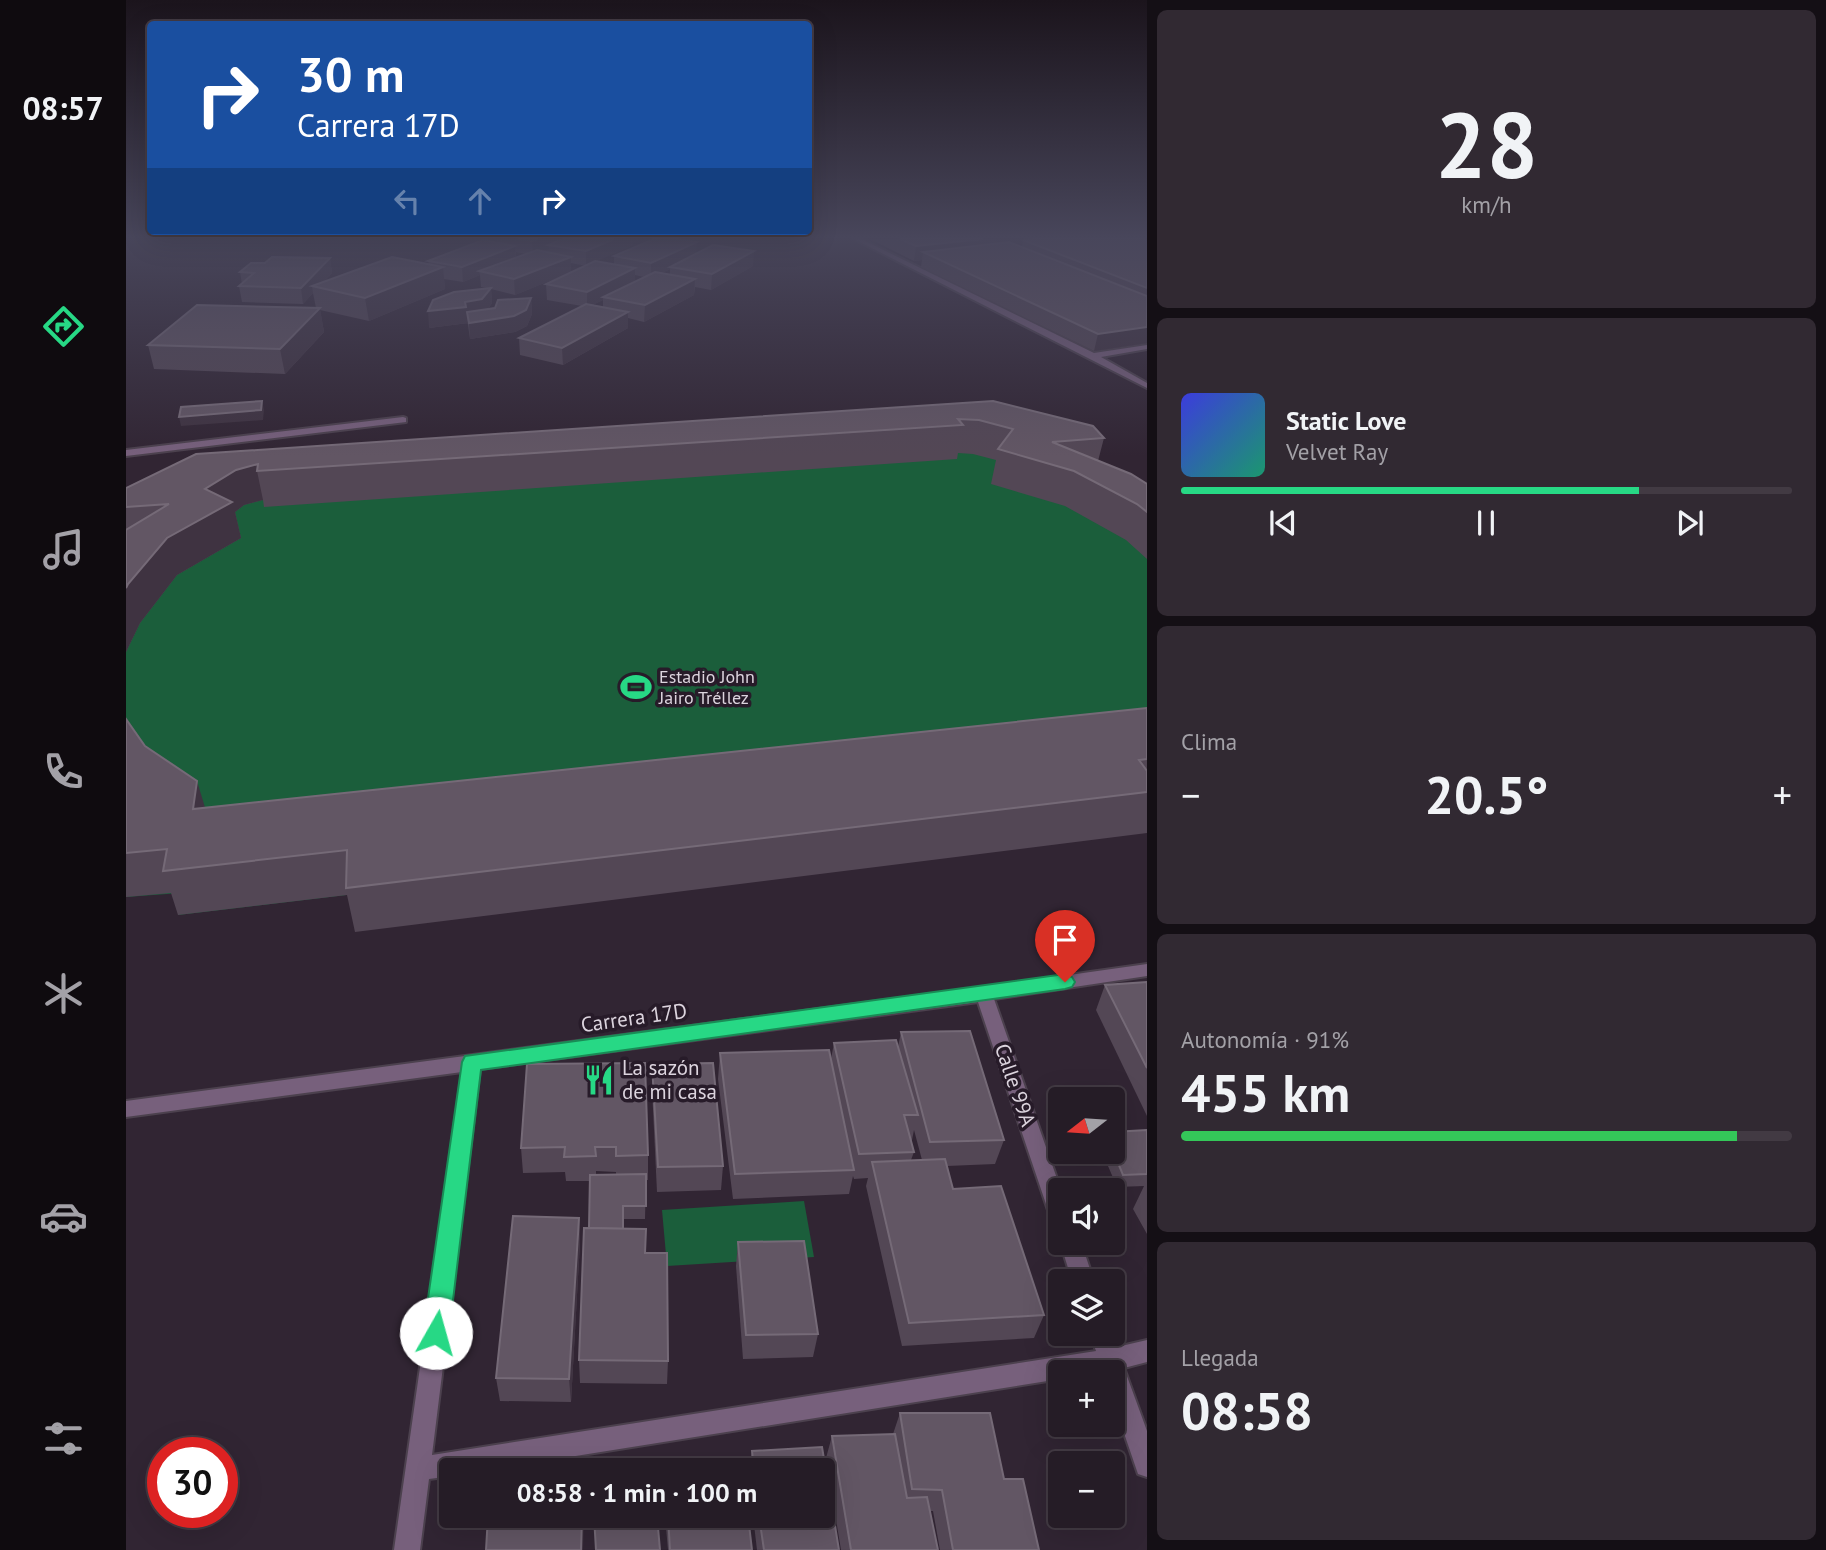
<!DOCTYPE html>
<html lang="es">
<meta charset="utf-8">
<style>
:root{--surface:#251c26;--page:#312932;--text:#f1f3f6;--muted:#a3a1a7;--line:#423a43;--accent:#27d885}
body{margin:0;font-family:"PT Sans",sans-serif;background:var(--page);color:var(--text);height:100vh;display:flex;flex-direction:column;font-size:26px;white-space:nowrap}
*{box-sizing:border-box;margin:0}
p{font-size:23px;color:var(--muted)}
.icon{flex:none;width:38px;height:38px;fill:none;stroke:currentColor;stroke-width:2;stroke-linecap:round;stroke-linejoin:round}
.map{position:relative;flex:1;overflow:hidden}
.drawer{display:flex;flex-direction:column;gap:10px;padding:10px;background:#140f15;width:679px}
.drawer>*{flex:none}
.hud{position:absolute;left:21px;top:21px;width:665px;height:214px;border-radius:7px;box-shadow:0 7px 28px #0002,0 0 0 2px var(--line);background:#1a4fa0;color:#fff;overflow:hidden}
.needle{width:46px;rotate:253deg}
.tools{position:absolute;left:922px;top:1087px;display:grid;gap:14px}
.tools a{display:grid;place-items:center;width:77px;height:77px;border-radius:7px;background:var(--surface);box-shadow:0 7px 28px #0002,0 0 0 2px var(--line);font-size:35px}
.speed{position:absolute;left:21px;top:1437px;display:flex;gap:14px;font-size:35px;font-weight:700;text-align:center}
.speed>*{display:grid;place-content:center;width:91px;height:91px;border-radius:50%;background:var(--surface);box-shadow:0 7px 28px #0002,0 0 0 2px var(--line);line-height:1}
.speed .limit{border:10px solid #d22;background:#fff;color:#111}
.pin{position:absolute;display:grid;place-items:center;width:60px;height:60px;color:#fff;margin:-72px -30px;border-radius:50% 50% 50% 0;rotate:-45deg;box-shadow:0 0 7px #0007}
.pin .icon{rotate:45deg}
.me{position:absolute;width:77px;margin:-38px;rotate:7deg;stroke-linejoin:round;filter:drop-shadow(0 0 5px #0008)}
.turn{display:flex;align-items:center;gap:24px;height:147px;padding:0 35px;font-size:32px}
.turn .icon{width:91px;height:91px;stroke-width:2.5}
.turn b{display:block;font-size:49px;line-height:60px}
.lanes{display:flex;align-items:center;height:66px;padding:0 35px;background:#0003;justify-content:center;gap:35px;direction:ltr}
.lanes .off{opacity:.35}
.big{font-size:52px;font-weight:700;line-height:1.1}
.drawer .card{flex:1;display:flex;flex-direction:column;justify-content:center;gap:10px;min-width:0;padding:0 24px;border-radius:10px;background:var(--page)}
.drawer .dial{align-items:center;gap:0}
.dial b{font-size:91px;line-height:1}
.song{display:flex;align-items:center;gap:21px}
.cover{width:84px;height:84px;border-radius:10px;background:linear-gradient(135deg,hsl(240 70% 55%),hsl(160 70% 35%))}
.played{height:7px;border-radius:4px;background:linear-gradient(90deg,var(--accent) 75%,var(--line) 75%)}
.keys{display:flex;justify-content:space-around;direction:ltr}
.heat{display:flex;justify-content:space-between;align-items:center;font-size:38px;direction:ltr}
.charge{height:10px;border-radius:5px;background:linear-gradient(90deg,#34c759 91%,var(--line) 0)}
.trip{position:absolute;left:313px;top:1458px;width:396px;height:70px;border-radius:7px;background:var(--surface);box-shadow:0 7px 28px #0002,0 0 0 2px var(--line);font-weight:700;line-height:70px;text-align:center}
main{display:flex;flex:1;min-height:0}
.tabs{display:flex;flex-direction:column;width:126px;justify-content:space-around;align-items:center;background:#0f0b0f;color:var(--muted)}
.tabs .icon{width:49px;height:49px}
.tabs .on{color:var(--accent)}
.tabs b{font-size:32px;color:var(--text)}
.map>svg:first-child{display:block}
.green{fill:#1b5e3b}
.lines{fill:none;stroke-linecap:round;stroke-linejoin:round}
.minor-casing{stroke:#4c414e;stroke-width:4}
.minor{fill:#77607c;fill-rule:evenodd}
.wall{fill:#534755;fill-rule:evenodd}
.shaded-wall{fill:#3f3341}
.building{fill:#625664;stroke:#756a77;stroke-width:2}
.route{fill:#27d885;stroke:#198c56;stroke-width:2}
.labels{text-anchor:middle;stroke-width:7;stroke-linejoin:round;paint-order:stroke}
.poi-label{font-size:18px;fill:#dcd4de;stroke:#271b29;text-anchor:start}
.near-street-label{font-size:21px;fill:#dcd4de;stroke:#271b29}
.near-poi-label{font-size:21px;fill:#dcd4de;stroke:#271b29;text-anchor:start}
</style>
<main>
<nav class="tabs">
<b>08:57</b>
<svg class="icon on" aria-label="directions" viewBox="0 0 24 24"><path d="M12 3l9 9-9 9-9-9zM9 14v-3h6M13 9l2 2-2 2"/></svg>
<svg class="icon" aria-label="music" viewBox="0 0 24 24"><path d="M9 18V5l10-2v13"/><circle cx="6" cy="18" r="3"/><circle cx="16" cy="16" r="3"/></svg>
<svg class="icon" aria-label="phone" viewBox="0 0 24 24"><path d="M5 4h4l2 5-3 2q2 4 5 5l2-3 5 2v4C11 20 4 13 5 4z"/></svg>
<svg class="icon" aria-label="climate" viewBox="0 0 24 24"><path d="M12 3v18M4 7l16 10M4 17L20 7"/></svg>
<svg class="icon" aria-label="car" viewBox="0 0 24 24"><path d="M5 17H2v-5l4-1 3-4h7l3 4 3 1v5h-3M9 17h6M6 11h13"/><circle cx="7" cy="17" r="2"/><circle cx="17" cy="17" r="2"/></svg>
<svg class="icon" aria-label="filters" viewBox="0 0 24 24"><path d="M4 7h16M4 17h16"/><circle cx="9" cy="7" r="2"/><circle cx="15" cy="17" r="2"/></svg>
</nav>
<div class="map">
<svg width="1021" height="1550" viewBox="0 0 1021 1550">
<rect width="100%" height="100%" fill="#312533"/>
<g class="green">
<polygon points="860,434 1021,527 1021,800 52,915 55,893 0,897 0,575 78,489"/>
<polygon points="678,1201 688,1257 541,1266 536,1210"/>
</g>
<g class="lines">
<g class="minor-casing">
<g id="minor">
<polygon points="728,239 735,239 968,353 1021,345 1021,349 975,357 1021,383 1021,388"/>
<polygon points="277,417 280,418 280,422 0,456 0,450"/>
<polygon points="1021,964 1021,976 868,999 935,1190 934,1225 927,1223 924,1216 852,1002 354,1069 306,1455 970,1351 964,1334 986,1334 991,1347 1021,1340 1021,1362 998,1368 1021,1431 1021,1477 1012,1474 987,1401 987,1372 934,1372 934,1379 362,1470 326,1470 326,1476 303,1479 294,1550 268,1550 336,1072 0,1117 0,1101 858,987"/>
<polygon points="934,1240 934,1242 955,1242 968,1281 946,1281 934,1242"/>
</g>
</g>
<use href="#minor" class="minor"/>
</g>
<g class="wall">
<path d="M 370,239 L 507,239 L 507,245 L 470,261 L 488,265 L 488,256 L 571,253 L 627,266 L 585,290 L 569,287 L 568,295 L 518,322 L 502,318 L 502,328 L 437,365 L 394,355 L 393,338 L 456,306 L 421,300 L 420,284 L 460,266 L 445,263 L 445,272 L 389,295 L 365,289 L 366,303 L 362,309 L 405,298 L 406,314 L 401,326 L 389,332 L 344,339 L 341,318 L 342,323 L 303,328 L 361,288 L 355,287 L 354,275 L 337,282 L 318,279 L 319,289 L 243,321 L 194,310 L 198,332 L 159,374 L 28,369 L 22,345 L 190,308 L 187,293 L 177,304 L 116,302 L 113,286 L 116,284 L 114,272 L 139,263 L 204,258 L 206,273 L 198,282 L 303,265 L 302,261 L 371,242 ZM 390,252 L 400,254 L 390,258 ZM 544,269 L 544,275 L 536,273 ZM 509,275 L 518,277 L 509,281 ZM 477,300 L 477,307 L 466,305 Z"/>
<polygon points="744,239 870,239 869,244 896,247 897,240 1021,240 1021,343 968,351 795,267 796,260 788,261"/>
<polygon points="867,401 978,438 972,461 1021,484 1021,559 1000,540 939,506 865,484 870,460 847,454 832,453 831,459 138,507 137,500 118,505 109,512 115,538 51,575 14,623 0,652 0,488 70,454"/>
<polygon points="1021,708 1021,833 229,932 221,895 52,915 45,893 0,897 0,719 19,746 79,808"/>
<polygon points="1021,982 1021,1116 970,1010 979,985"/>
<path d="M 775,1032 L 878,1140 L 869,1164 L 821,1166 L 827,1189 L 918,1315 L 908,1338 L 776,1346 L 740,1186 L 742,1178 L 728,1179 L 727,1176 L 723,1194 L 607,1199 L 592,1079 L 594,1053 L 705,1059 L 708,1043 L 772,1047 ZM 788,1130 L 796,1160 L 785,1160 L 788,1152 L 784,1140 L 786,1140 Z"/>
<path d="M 401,1064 L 522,1155 L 522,1180 L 520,1180 L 519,1219 L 497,1219 L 497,1229 L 520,1253 L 542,1361 L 541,1384 L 454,1383 L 453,1360 L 463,1228 L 464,1181 L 440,1181 L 439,1172 L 397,1173 L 395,1148 ZM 470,1171 L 490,1172 L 490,1174 L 470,1175 Z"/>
<polygon points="526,1064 597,1166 595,1190 531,1192 526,1089"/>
<polygon points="1021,1130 1021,1234 1007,1209 1018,1186 991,1187 976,1152 987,1152"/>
<polygon points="453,1218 454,1242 445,1402 374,1401 370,1378"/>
<polygon points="612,1242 692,1334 687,1357 617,1359 610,1266"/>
<polygon points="774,1413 878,1479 913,1550 814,1550 807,1511 804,1511 812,1550 715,1550 700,1458 706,1436 767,1434"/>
<polygon points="696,1447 713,1550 631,1550 627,1516 696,1516 696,1470 623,1470 626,1451"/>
<polygon points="539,1516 622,1516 626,1550 542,1550"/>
</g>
<g class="shaded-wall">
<polygon points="412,239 448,239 422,245 423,249 407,256 406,241"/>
<polygon points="488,239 507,239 507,245 460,266 460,251"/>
<polygon points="857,239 870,239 868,252 797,252 796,260 788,261 790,246"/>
<polygon points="571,242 570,257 544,267 544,269 525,278 525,263"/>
<polygon points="389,246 390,260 353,271 354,275 337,282 336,267"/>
<polygon points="628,251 627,266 585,290 586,274"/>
<polygon points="445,257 445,272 389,295 388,279"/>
<polygon points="204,258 206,273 193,288 186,286 187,293 177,304 175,288"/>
<polygon points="317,267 319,289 243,321 239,298"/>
<polygon points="509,268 509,284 477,297 477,300 461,308 461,292"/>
<polygon points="569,279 568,295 518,322 519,305"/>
<polygon points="365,288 366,303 358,315 341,312 342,323 303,328 302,311 339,302"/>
<polygon points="405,298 406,314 401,326 389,332 344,339 343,323"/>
<polygon points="194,308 198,332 159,374 154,349"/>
<polygon points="502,312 502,328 437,365 436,348"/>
<polygon points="1021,327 1021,343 968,351 972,334"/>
<polygon points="136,401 138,410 137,420 55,426 53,417"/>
<polygon points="132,464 131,471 137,500 118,505 109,512 115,538 51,575 14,623 0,652 0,588 2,584 79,489 110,470"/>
<polygon points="71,781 84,824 67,809"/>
<polygon points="453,1218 454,1242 445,1402 443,1379"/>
<polygon points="456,1516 458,1516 457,1550 455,1550"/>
</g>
<g class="building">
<polygon points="392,239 412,239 406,241"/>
<polygon points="437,239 488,239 460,251 422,245"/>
<polygon points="528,239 551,239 571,242 525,263 488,256"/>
<polygon points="774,239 857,239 790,246"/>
<polygon points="908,239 1017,239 1021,240 1021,288 897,240"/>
<polygon points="357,240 389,246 336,267 302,261"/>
<polygon points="883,242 1021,296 1021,327 972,334 797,252"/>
<polygon points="587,245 628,251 586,274 544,267"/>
<polygon points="411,250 445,257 388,279 353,271"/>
<polygon points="146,257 204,258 175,288 113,286 128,273 114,272 125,263 139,263"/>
<polygon points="266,257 317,267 239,298 186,286"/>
<polygon points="469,261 509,268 461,292 420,284"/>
<polygon points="529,272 569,279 519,305 477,297"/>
<polygon points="365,288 356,299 339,302 340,307 302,311 307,300 328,292"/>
<polygon points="405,298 400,310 388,316 343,323 341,312 369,308 372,300"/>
<polygon points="460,304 502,312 436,348 393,338"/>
<polygon points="71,305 194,308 154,349 22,345"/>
<polygon points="136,401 135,410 53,417 55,407"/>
<polygon points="867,401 967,426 978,438 926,442 1005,474 1021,484 1021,512 1011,504 948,471 872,449 887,429 853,420 832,419 837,425 131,471 132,464 110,470 79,489 106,502 41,538 2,584 0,588 0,530 43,504 0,507 0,488 70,454"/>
<polygon points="1021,708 1021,759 1013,760 1021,771 1021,792 220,888 221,850 37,871 41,849 0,853 0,719 19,746 71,781 67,809"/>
<polygon points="1021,982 1021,1068 979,985"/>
<polygon points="844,1031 878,1140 804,1142 775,1032"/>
<polygon points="770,1040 792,1115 778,1115 788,1152 733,1154 708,1043"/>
<polygon points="703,1050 728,1170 609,1174 594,1053"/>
<polygon points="519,1063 522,1155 490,1156 490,1147 469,1147 470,1156 438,1157 439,1147 395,1148 401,1064"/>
<polygon points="587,1063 597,1166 532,1167 526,1064"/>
<polygon points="1021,1130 1021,1174 997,1175 987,1151 987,1132"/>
<polygon points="819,1159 827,1189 875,1186 918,1315 783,1323 746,1162"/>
<polygon points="520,1174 520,1206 497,1206 497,1229 463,1228 464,1175"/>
<polygon points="387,1216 453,1218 443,1379 370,1378"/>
<polygon points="458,1228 520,1229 519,1253 541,1253 542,1361 453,1360"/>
<polygon points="678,1241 692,1334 620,1335 612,1242"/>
<polygon points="774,1413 864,1413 878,1479 897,1479 913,1550 827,1550 816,1490 786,1489"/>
<polygon points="769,1434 781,1498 801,1497 812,1550 725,1550 706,1436"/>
<polygon points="696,1447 713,1550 638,1550 633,1516 696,1516 696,1470 628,1470 626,1451"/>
<polygon points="615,1459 616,1470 539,1470 538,1465"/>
<polygon points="527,1468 527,1470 501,1470"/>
<polygon points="362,1516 456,1516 455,1550 360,1550"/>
<polygon points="468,1516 531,1516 534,1550 470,1550"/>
<polygon points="542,1516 622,1516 626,1550 544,1550"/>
</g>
<linearGradient id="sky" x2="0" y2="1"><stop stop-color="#1b141c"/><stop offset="0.52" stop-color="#48465b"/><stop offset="1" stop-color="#48465b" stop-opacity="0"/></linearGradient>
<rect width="1021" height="456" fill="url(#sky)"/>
<polygon class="route" points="939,974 946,977 949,982 946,987 939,989 355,1070 323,1333 319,1342 310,1346 301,1342 297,1333 336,1062 339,1056"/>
<defs>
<g id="stadium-bare" transform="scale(2.415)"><path d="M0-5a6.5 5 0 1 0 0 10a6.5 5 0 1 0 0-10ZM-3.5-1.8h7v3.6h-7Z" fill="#27d885" stroke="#271b29" stroke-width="2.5" paint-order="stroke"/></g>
<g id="restaurant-bare" transform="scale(2.415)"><path d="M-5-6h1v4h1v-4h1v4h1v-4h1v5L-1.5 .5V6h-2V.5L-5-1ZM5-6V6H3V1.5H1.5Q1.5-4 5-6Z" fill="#27d885" stroke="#271b29" stroke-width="2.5" paint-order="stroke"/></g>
</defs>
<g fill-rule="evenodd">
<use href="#stadium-bare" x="510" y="687"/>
<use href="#restaurant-bare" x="473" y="1080"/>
</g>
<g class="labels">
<g class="poi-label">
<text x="533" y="683">Estadio John<tspan x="533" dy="21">Jairo Tréllez</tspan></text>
</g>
<g class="near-street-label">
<text transform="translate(508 1018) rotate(-8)" y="7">Carrera 17D</text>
<text transform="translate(889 1085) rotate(71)" y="7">Calle 99A</text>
</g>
<g class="near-poi-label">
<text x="496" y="1075">La sazón<tspan x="496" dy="24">de mi casa</tspan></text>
</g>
</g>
</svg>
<div class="tools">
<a><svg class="needle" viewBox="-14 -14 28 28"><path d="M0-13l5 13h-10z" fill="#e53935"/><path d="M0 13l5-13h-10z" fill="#a3a1a7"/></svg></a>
<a><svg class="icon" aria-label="sound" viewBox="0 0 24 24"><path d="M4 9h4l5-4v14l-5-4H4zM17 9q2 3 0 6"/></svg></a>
<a><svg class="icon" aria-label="layers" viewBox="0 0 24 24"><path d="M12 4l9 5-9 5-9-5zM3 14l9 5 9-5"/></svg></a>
<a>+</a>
<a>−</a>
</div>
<div class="speed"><div class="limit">30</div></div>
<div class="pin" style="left:939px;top:982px;background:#d93025"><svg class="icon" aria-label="arrive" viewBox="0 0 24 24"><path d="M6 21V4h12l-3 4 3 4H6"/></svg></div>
<svg class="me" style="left:310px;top:1333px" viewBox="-20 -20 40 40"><circle r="19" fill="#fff"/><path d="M0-13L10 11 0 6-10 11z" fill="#27d885"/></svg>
<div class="trip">08:58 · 1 min · 100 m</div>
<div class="hud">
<div class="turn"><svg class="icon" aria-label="right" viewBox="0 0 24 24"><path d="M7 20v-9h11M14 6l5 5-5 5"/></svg><div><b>30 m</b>Carrera 17D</div></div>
<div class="lanes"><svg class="icon off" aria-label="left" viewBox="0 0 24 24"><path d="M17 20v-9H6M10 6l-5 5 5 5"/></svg><svg class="icon off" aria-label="ahead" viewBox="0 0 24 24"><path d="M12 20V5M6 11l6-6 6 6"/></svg><svg class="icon" aria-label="right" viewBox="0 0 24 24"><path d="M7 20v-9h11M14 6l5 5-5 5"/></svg></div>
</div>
</div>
<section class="drawer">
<div class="card dial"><b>28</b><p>km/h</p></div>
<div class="card">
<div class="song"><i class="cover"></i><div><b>Static Love</b><p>Velvet Ray</p></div></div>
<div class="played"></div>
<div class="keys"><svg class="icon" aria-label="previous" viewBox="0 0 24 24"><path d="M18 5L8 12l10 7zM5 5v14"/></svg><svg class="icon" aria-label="pause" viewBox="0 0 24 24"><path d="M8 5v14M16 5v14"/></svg><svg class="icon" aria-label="next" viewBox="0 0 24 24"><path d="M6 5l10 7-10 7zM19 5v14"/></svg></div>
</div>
<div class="card"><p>Clima</p>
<div class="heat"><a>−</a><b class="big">20.5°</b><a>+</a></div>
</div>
<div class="card"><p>Autonomía · 91%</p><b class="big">455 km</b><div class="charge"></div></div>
<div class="card"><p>Llegada</p><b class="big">08:58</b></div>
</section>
</main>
